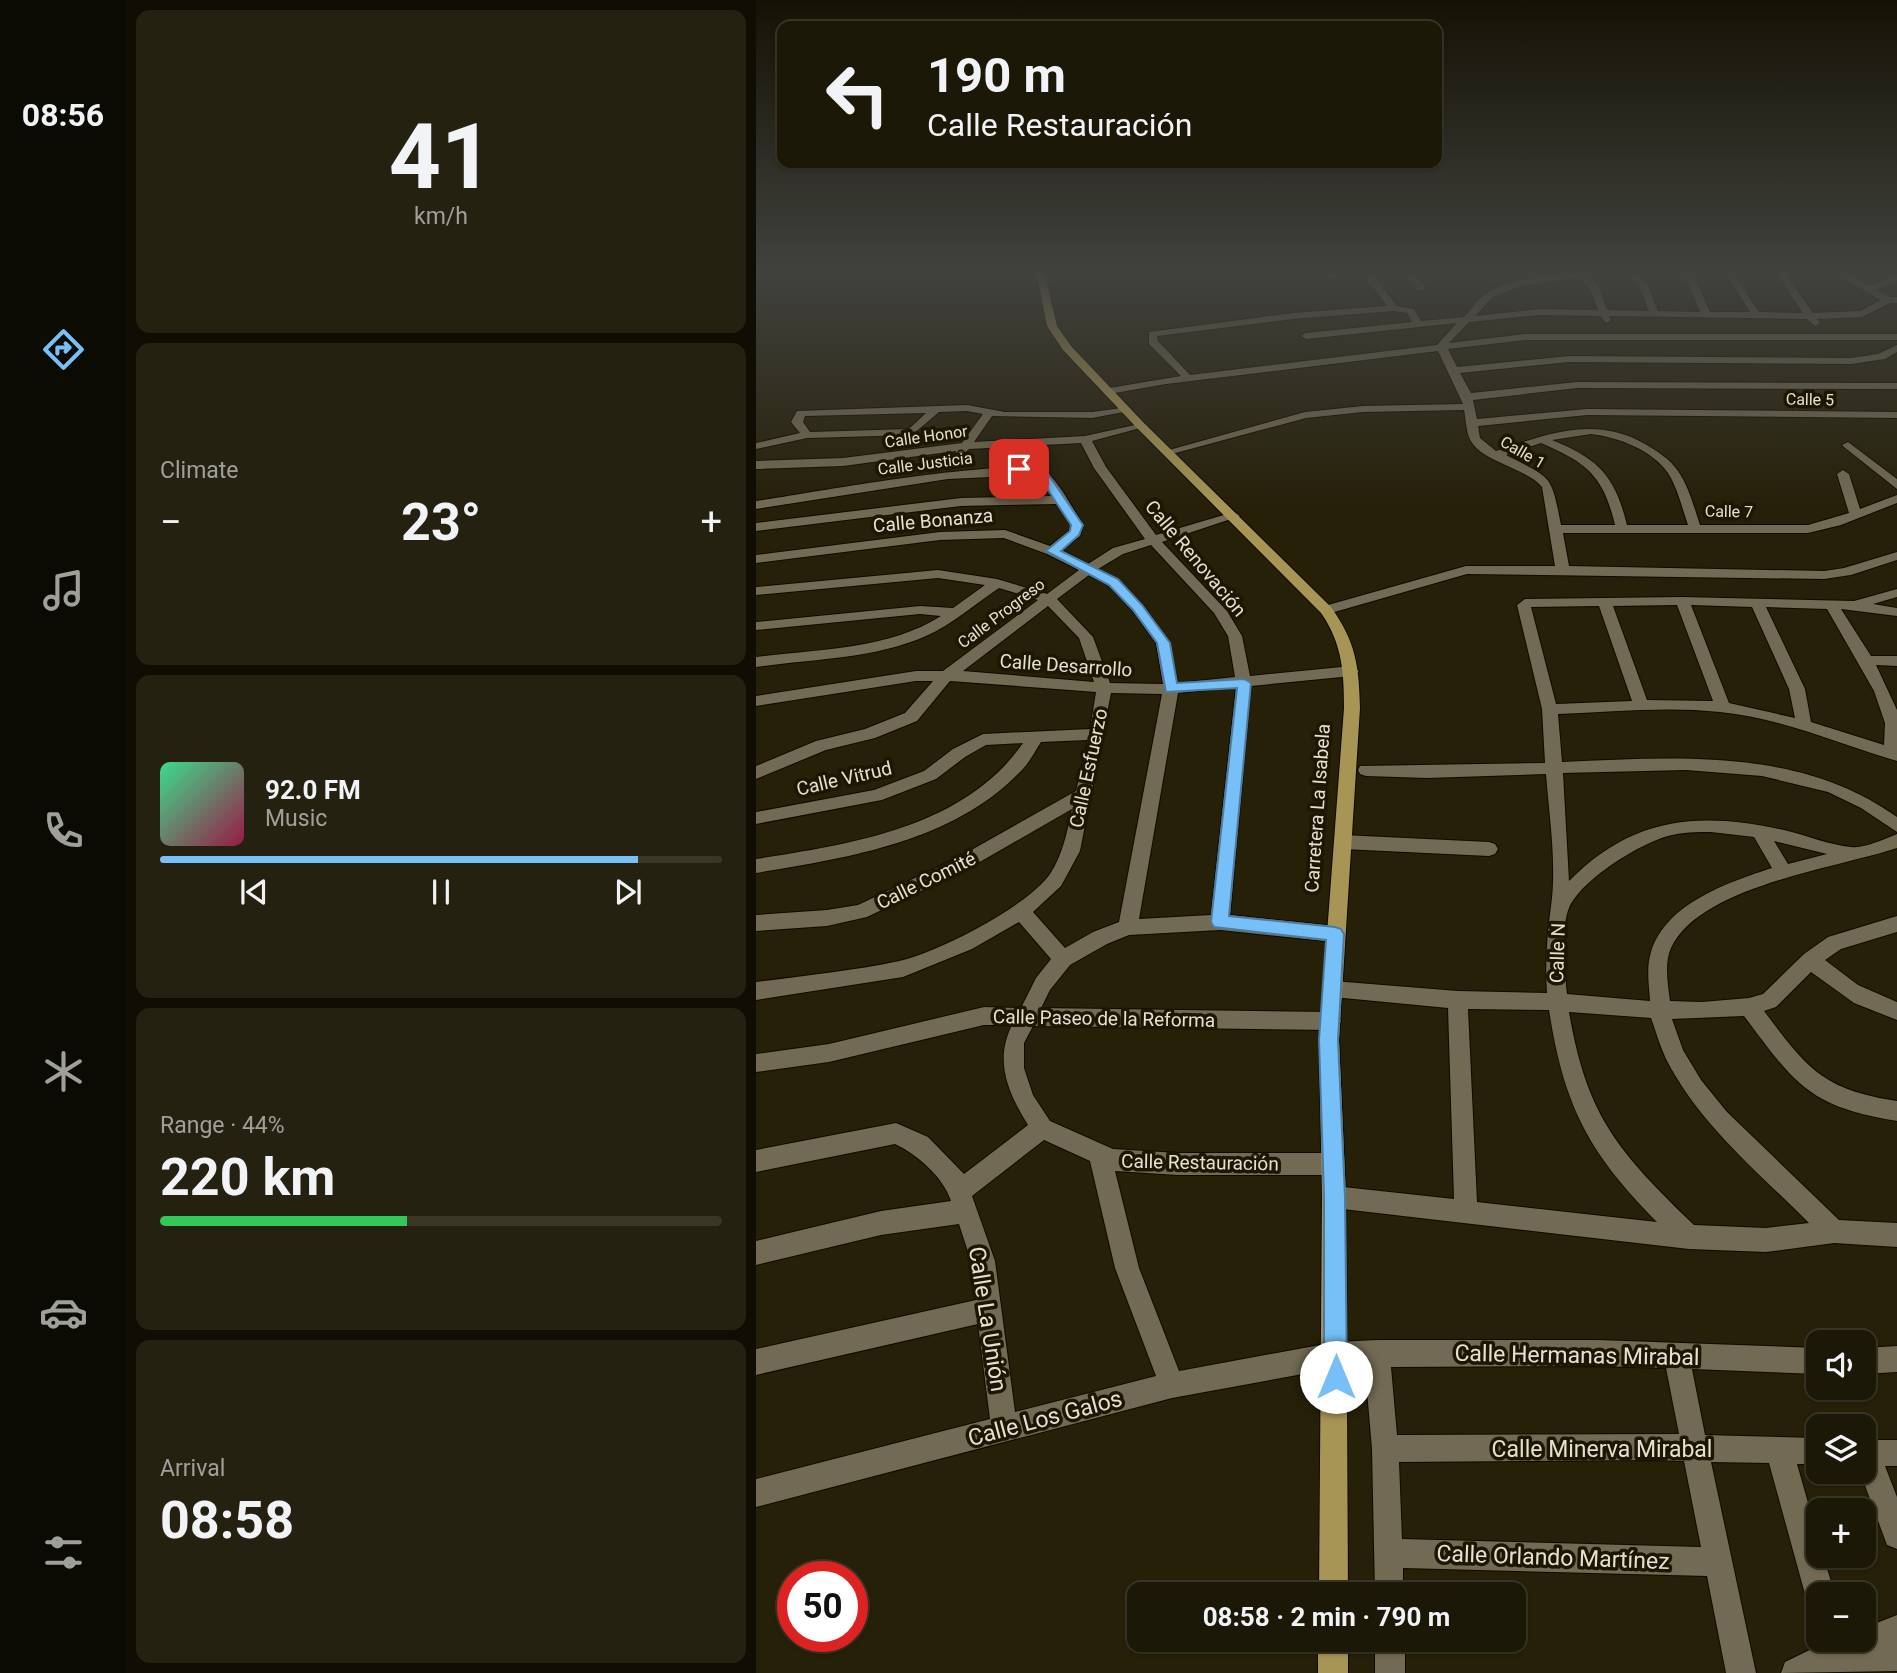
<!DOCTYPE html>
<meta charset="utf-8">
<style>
:root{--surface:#1c1807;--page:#252111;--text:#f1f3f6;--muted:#a0a09b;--line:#3a3728;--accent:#77bff7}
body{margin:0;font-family:Roboto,sans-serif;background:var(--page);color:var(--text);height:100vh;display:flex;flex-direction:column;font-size:26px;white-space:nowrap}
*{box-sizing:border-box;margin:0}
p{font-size:23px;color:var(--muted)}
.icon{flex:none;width:38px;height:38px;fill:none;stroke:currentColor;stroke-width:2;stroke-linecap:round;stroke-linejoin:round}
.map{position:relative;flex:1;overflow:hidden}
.drawer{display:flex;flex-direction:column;gap:10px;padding:10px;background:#0f0d04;width:630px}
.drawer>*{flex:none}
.top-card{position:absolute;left:21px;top:21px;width:665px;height:147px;border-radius:14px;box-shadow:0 2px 5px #0004,0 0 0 2px var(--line);background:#1c1807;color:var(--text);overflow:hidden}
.fabs{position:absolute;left:1050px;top:1330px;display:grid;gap:14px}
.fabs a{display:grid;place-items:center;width:70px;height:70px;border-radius:14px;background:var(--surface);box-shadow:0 2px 5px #0004,0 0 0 2px var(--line);font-size:35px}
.speed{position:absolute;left:21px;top:1561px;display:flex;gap:14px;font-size:35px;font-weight:700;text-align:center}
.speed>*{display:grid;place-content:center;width:91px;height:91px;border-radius:50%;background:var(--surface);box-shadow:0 2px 5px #0004,0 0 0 2px var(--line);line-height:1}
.speed .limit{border:10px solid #d22;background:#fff;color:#111}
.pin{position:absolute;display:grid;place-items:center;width:60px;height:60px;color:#fff;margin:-30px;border-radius:14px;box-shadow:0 4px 10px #0006}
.me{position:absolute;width:77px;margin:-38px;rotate:0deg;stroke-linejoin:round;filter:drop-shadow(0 0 5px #0008)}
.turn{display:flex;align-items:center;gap:24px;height:147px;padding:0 35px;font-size:32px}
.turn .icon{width:91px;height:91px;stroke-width:2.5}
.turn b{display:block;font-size:49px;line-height:60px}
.big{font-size:52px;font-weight:700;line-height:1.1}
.drawer .tile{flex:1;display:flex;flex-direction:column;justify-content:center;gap:10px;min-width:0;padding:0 24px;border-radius:14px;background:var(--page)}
.drawer .dial{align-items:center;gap:0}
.dial b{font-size:91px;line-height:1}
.song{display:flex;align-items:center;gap:21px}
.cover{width:84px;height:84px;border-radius:10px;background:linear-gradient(135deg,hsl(150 70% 55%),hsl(340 70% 35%))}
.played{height:7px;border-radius:4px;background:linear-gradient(90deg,var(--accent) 85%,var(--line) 85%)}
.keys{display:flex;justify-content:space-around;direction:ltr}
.heat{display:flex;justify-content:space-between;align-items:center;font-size:38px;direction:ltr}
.charge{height:10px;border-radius:5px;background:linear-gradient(90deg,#34c759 44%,var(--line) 0)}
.trip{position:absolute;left:371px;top:1582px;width:399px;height:70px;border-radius:14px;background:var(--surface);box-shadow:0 2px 5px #0004,0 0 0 2px var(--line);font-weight:700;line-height:70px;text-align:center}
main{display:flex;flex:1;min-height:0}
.dock{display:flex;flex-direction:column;width:126px;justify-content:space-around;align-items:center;background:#0b0a03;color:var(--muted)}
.dock .icon{width:49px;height:49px}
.dock .current{color:var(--accent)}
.dock b{font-size:32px;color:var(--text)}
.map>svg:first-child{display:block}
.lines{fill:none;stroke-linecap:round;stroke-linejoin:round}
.minor-casing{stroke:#0f0900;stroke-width:2}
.major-casing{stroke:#0f0900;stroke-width:2}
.minor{fill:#726a52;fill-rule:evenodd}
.major{fill:#a79556;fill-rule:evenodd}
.route{fill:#77bff7;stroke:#4d7ca1;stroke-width:2}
.labels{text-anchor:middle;stroke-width:7;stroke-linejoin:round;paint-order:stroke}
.far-street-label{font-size:16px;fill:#e4e0d3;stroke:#1d1602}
.street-label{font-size:19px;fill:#e4e0d3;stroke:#1d1602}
.near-street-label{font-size:23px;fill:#e4e0d3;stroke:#1d1602}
</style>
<main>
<nav class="dock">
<b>08:56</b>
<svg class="icon current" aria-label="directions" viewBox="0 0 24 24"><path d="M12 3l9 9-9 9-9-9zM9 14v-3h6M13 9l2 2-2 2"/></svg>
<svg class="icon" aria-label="music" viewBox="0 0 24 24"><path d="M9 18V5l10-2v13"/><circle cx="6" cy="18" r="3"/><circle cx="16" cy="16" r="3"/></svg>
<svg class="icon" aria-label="phone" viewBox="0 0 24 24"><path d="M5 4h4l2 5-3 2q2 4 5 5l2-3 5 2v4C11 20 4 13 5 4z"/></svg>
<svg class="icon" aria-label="climate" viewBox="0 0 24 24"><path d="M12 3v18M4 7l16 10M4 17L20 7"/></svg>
<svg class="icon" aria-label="car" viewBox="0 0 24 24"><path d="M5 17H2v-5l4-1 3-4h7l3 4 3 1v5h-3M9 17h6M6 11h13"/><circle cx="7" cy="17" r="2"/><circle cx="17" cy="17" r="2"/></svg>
<svg class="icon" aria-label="filters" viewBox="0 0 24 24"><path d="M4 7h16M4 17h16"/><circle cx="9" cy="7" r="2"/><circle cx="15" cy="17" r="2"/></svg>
</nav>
<section class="drawer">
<div class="tile dial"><b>41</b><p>km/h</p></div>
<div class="tile"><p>Climate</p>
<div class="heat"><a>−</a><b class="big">23°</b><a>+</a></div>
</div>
<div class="tile">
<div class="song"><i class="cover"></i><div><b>92.0 FM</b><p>Music</p></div></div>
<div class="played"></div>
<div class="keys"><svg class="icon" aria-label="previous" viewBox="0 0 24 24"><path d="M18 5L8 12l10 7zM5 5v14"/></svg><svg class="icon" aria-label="pause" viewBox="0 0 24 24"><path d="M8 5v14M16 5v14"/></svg><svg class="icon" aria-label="next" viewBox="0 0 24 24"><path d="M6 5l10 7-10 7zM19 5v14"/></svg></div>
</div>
<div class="tile"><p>Range · 44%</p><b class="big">220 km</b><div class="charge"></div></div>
<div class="tile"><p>Arrival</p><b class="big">08:58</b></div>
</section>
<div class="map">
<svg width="1141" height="1673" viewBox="0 0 1141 1673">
<rect width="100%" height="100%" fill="#262009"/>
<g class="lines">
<g class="minor-casing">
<g id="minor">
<polygon points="28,271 80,271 33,278"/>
<path d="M 554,271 L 637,271 L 617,275 L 641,306 L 658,309 L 665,321 L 708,317 C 715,310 722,298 731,293 C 758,276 819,271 850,271 L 833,276 L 843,287 L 851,310 L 893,311 L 882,284 L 867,271 L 877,271 L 891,283 L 902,311 L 944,312 L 932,282 L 917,271 C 941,271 945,292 954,312 L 994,312 L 968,271 L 976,271 L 1003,312 L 1047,313 L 1019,271 L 1027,271 L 1057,313 L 1104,311 L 1125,300 L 1074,271 L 1085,271 L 1114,286 L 1141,275 L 1141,281 L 1120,290 L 1134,297 L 1141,297 L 1141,303 L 1134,303 L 1106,317 L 1061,319 L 1064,323 L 1059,326 L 1051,319 L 853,316 L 855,320 L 850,323 L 844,316 L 783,315 L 713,322 L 693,343 L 769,334 L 1141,334 L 1141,340 L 769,340 L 692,349 L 701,367 L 813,356 L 1095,358 L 1122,354 L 1141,345 L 1141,352 L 1129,359 L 1095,364 L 813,362 L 704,373 L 715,393 L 821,382 L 1141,383 L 1141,389 L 821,388 L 717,400 L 721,419 L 831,409 L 1141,412 L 1141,418 L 831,415 L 722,426 L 724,438 L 740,451 C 791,434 839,415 889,444 C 901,451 914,459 922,471 C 933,487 938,507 944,525 L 1052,525 L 1093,513 L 1081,474 L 1087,470 L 1093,474 L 1104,509 L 1141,495 L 1141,503 L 1085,525 L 1052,533 L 807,533 L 813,566 L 1068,571 L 1088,568 L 1141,552 L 1141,560 L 1095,575 L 1068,579 L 711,574 L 575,613 L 565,613 L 565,607 L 710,566 L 799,566 L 786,487 C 770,467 722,462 713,437 C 710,429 710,420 708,410 L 607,412 L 550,418 L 412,455 L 406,452 L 549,412 L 607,406 L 707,404 L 682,351 L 410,384 L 353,394 L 348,391 L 353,388 L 425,376 L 393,344 L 393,332 L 537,313 L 631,306 L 608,275 L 573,278 ZM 824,277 L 834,288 L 842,310 L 783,309 L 719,316 L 737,297 L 766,286 ZM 638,311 L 651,313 L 656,322 L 550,333 L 545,336 L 550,339 L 701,323 L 681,345 L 434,375 L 402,341 L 401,336 L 537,319 ZM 835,434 C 862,437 896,450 912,473 C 922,489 926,508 932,525 L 871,525 C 859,476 843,459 796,440 ZM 785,443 C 831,463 847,475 859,525 L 805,525 C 795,473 796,479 750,455 Z"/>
<polygon points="645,271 654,271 668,286 668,290 662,290"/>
<polygon points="702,271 712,271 718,276 711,278"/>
<path d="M 211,405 L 249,412 L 336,412 L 373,407 L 373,411 L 336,418 L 236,416 L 218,442 L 329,436 L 388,423 L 388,427 L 336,441 L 350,467 L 400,535 L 478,512 L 484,516 L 406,542 L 471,611 L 486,636 L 494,676 L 596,666 L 603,671 L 596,676 L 495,686 L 474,915 L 579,926 L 586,929 L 588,934 L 586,939 L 579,942 L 464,930 L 373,935 L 351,944 L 314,965 L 294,990 L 285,1008 L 575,1012 L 582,1015 L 585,1021 L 582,1027 L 575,1030 L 277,1026 L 268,1043 L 268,1068 L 277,1095 L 294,1121 L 357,1149 L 422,1153 L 576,1153 L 584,1156 L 587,1164 L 584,1172 L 576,1175 L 422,1175 L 359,1171 L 383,1268 L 423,1371 L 580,1342 L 621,1340 L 842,1340 L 1062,1348 L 1062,1374 L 936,1369 L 949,1435 L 1062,1438 L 1062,1464 L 1041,1464 L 1062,1538 L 1062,1556 L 1067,1556 L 1079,1594 L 1062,1594 L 1062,1608 L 1054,1604 L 1049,1594 L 1013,1463 L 955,1462 L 1000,1673 L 970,1673 L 951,1576 L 647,1568 L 647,1594 L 619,1594 L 616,1449 L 609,1367 L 580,1368 L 416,1398 L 0,1507 L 0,1479 L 234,1419 L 222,1324 L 0,1375 L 0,1349 L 220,1300 L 215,1261 L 203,1224 L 125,1235 L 0,1265 L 0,1241 L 125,1211 L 195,1201 C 187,1177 162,1155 139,1144 L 0,1172 L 0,1150 L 140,1123 L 172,1137 L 208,1174 L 272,1125 C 252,1093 238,1061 256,1025 L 228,1025 L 73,1062 L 0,1072 L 0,1054 L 73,1044 L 228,1007 L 265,1008 L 280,978 L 295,959 L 263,922 L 216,949 L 147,977 L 0,1000 L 0,982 C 47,976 96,971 143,961 C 181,953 272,906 294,874 C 307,854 311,832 316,809 L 215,867 L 111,917 L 71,926 L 0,931 L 0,915 L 71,910 L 102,905 L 203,857 L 320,791 L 332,740 L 285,742 C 278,753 272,765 263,773 C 196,842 91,858 0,873 L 0,859 C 95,844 208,828 267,743 L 230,745 L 209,757 L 180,779 L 126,800 L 0,824 L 0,812 L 118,790 L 168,771 L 197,749 L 227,734 L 334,729 L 340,692 L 194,681 L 161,721 L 119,738 L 70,750 L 0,779 L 0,766 L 60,741 L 109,729 L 149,713 L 177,681 L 160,681 L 0,706 L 0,696 L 160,671 L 187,671 L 282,600 L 243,588 C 219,604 197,624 170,636 C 118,659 56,659 0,667 L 0,657 C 62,649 131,650 185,616 L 164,614 L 0,630 L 0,622 L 164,606 L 197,608 L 229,585 L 182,578 L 0,595 L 0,587 L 182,570 L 241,579 L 291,594 L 323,570 L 291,554 L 248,538 L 184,540 L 0,563 L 0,555 L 184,532 L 249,530 L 294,546 L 313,531 L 315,525 L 301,504 L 205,506 L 0,531 L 0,523 L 205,498 L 296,496 L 284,478 L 276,475 L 192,479 L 0,509 L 0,501 C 43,495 266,453 291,473 C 304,483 318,511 327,525 L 324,536 L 305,550 L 332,564 L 357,548 L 389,539 L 338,468 L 325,443 L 213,449 L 205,456 L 201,455 L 200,451 L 87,466 L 0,469 L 0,461 L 87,458 L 206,443 L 227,414 L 211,411 L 183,412 L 156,435 L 51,438 L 0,449 L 0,443 L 44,433 L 35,422 L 41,411 ZM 170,413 L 153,429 L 54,432 L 47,422 L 49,416 ZM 395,545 L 458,613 L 472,636 L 479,677 L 422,683 L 412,640 L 386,604 L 362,579 L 342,569 L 367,554 ZM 333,575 L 352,585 L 376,610 L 400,643 L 407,684 L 354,683 L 337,637 L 301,599 ZM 292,606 L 323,638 L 338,682 L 207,671 ZM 480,687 L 455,915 L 383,919 L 422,693 ZM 355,693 L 406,694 L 363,922 L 337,932 L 309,948 L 277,912 L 305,886 L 324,851 ZM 288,1140 L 334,1161 L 359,1268 L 400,1376 L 259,1412 L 239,1261 L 216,1196 ZM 842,1366 L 910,1368 L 923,1434 L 641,1435 L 635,1367 ZM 899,1460 L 928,1461 L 945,1547 L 646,1539 L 643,1462 Z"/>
<polygon points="1092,442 1141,479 1141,489 1088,447 1086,445"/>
<path d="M 1141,589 L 1141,597 L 1117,604 L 1141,608 L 1141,616 L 1085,609 L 1115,656 L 1141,656 L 1141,666 L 1120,665 L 1141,710 L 1141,761 C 1083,744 1025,718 964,712 C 910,706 856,712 802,714 L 806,762 C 920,757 1043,747 1141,817 L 1141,832 L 1105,808 L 1072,792 L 1006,776 L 930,770 L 807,773 L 813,881 C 878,815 946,811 1032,831 C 1052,836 1074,845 1095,847 C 1108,849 1128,839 1141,834 L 1141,848 C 1081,868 944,886 915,948 C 908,963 912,985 914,1001 L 946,1002 L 993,998 L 1007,994 L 1048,954 L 1072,937 L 1141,916 L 1141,932 L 1085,949 L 1069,960 L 1102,985 L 1141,1002 L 1141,1020 L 1098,1003 L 1055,972 L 1020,1007 L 1008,1011 C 1052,1069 1066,1089 1141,1101 L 1141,1121 C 1053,1107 1039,1084 988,1016 L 916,1019 L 927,1050 L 945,1080 L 971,1112 L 1083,1220 L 1141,1223 L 1141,1247 L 1078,1243 L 1010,1252 L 933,1249 L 578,1208 L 570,1205 L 566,1197 L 570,1189 L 578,1186 L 698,1199 L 692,1008 L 577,997 L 570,995 L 567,989 L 570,983 L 577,981 L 702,991 L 791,993 C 789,964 791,935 795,906 C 801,865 793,815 790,774 L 671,778 L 610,776 L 604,774 L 602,770 L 604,766 L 789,763 L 786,709 L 761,605 L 769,599 L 926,597 L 1098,601 ZM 921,605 L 957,701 L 891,700 L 857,606 ZM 935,605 L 996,607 L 1033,689 L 1039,718 L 973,703 ZM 843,606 L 876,701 L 800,704 L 775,607 ZM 1010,607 L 1071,609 L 1118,691 L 1129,723 L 1128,745 L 1055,722 L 1049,689 ZM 955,832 L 998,837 L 1016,868 C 973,882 910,903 895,952 C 890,967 893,985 894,1001 L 811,994 C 809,975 805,925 813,908 C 825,880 883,844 912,836 C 926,832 941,832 955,832 ZM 1018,841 L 1071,854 L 1032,864 ZM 712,1009 L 793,1010 C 808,1107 833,1153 901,1222 L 721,1202 ZM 813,1012 L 895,1018 C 900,1032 904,1046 910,1059 C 944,1125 1001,1171 1053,1223 L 1010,1228 L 938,1225 C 863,1152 831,1118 813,1012 Z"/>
<polygon points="587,835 733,842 739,844 742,849 739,854 733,856 587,849 581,847 578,842 581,837"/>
<polygon points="1141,1346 1141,1372 1108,1374 1108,1348"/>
<polygon points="1108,1440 1141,1440 1141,1466 1129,1466 1141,1497 1141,1549 1131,1545 1104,1472 1108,1472"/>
<polygon points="1141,1615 1141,1671 1025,1673 1029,1662 1064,1645 1062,1640 1108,1640 1108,1628"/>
<rect x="619" y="1640" width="30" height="33"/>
</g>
</g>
<g class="major-casing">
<g id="major">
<path d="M 280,271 L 288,271 L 301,326 L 315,346 L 388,423 L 575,607 C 600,642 603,666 604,708 L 583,1040 L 590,1197 L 592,1594 L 563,1594 L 566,1197 L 563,1040 L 588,708 C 588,672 586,643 565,613 L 380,427 L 307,350 L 291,326 Z"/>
<rect x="562" y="1640" width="30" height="33"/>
</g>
</g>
<use href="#minor" class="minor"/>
<use href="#major" class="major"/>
</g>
<linearGradient id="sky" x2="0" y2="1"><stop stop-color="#151205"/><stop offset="0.54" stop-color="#41423e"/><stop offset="1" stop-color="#41423e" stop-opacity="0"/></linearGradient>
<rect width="1141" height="505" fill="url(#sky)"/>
<polygon class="route" points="263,466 281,468 292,474 327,525 323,535 305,551 362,579 386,605 414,643 421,683 488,679 495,683 473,916 579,927 585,929 588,934 582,1040 589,1197 591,1377 588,1386 580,1389 571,1386 568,1377 568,1197 563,1040 570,940 458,927 455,922 481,688 410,692 401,643 377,610 353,585 290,551 314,531 315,525 284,478 275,474 259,472 258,469"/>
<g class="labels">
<g class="far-street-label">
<text transform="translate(1054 399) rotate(1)" y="6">Calle 5</text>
<text transform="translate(170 436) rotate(-8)" y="6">Calle Honor</text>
<text transform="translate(767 452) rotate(30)" y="6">Calle 1</text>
<text transform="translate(169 463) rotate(-7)" y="6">Calle Justicia</text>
<text transform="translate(973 511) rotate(1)" y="6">Calle 7</text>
<text transform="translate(245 613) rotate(-37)" y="6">Calle Progreso</text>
</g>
<g class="street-label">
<text transform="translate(177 520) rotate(-5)" y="7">Calle Bonanza</text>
<text transform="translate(440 558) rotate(50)" y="7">Calle Renovación</text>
<text transform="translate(310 665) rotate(4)" y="7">Calle Desarrollo</text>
<text transform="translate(332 768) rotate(-78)" y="7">Calle Esfuerzo</text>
<text transform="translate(88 778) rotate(-13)" y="7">Calle Vitrud</text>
<text transform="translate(561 808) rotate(-86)" y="7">Carretera La Isabela</text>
<text transform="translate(170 880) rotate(-26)" y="7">Calle Comité</text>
<text transform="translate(801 953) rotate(-88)" y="7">Calle N</text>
<text transform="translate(348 1018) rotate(1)" y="7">Calle Paseo de la Reforma</text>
<text transform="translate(444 1162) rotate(1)" y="7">Calle Restauración</text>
</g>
<g class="near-street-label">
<text transform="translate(232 1319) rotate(81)" y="8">Calle La Unión</text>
<text transform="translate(821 1355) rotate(1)" y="8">Calle Hermanas Mirabal</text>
<text transform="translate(289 1418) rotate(-15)" y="8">Calle Los Galos</text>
<text x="846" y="1457">Calle Minerva Mirabal</text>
<text transform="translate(797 1557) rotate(2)" y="8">Calle Orlando Martínez</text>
</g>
</g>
</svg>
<div class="fabs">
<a><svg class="icon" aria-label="sound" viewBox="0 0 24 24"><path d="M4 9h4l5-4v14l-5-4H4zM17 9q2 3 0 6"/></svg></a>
<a><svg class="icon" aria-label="layers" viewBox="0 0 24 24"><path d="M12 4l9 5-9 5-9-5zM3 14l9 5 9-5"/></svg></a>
<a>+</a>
<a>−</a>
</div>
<div class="speed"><div class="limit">50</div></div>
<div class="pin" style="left:263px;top:469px;background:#d93025"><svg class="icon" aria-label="arrive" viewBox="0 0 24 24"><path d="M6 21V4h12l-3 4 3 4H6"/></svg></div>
<svg class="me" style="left:580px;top:1377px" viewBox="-20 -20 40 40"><circle r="19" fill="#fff"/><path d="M0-13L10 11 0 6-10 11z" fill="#77bff7"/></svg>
<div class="trip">08:58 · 2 min · 790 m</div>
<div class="top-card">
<div class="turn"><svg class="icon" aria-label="left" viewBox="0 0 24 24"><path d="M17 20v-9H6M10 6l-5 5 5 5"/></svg><div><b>190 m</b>Calle Restauración</div></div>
</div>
</div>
</main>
